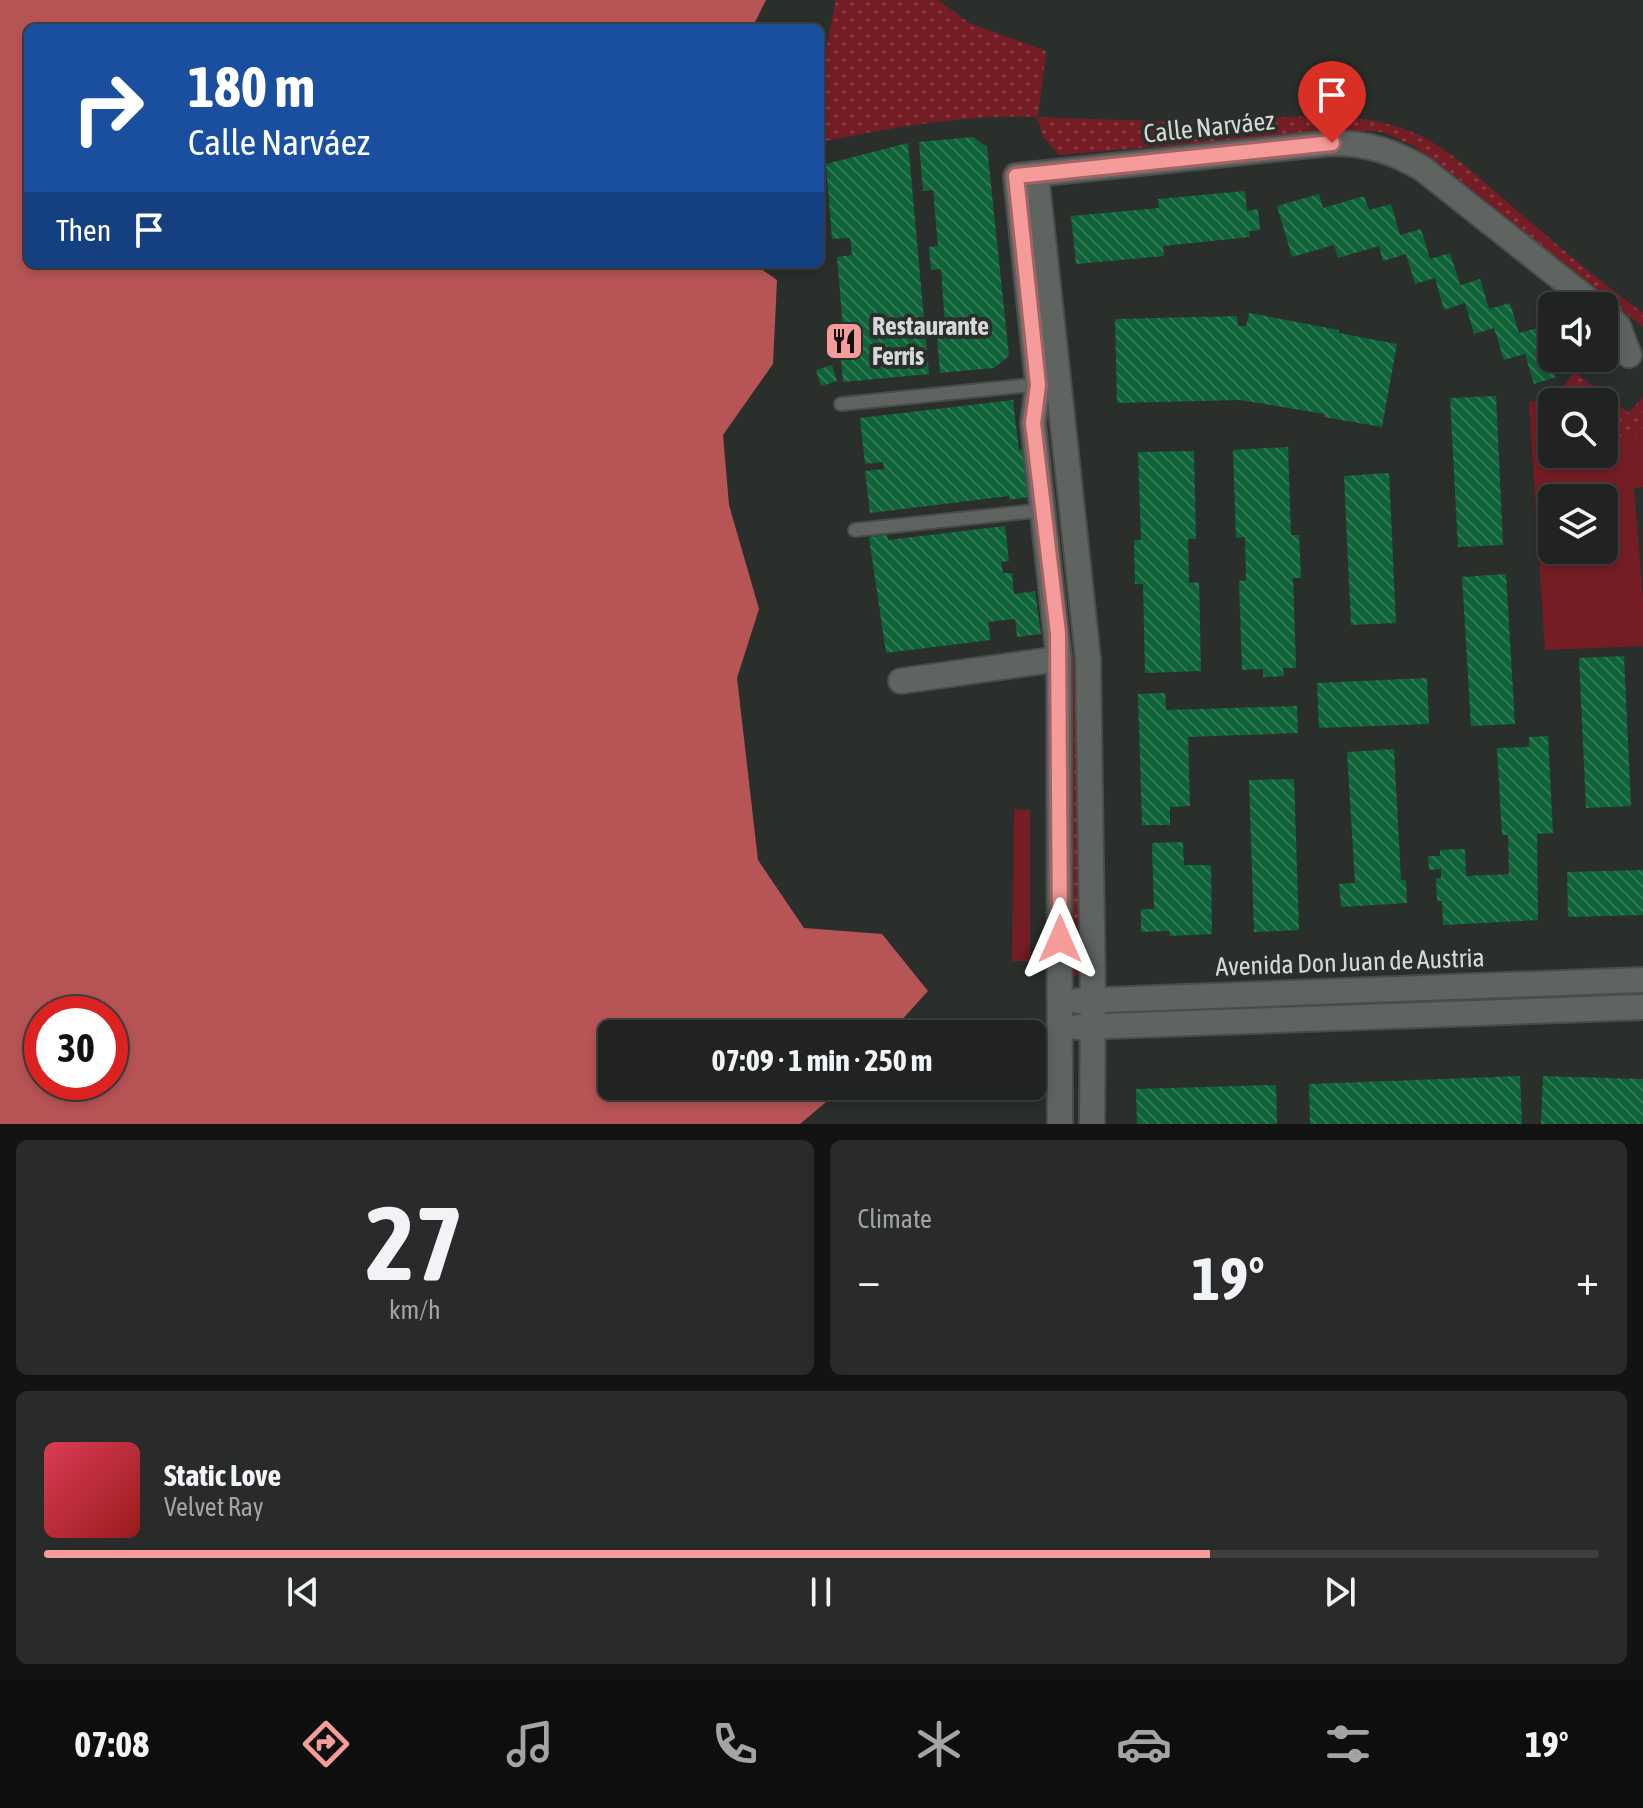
<!DOCTYPE html>
<meta charset="utf-8">
<style>
:root{--surface:#202321;--page:#282b2a;--text:#f1f3f6;--muted:#a2a4a5;--line:#3d403f;--accent:#f59b9a}
body{margin:0;font-family:"Asap Condensed",sans-serif;background:var(--page);color:var(--text);height:100vh;display:flex;flex-direction:column;font-size:30px;white-space:nowrap}
*{box-sizing:border-box;margin:0}
p{font-size:26px;color:var(--muted)}
.icon{flex:none;width:44px;height:44px;fill:none;stroke:currentColor;stroke-width:2;stroke-linecap:round;stroke-linejoin:round}
.map{position:relative;height:1124px;overflow:hidden}
.side{display:flex;flex-direction:column;gap:16px;padding:16px;background:#121312;flex:1}
.side>*{flex:none}
.banner{position:absolute;left:24px;top:24px;width:800px;height:244px;border-radius:12px;box-shadow:0 4px 12px #0003,0 0 0 2px var(--line);background:#1a4fa0;color:#fff;overflow:hidden}
.controls{position:absolute;left:1538px;top:292px;display:grid;gap:16px}
.controls a{display:grid;place-items:center;width:80px;height:80px;border-radius:12px;background:var(--surface);box-shadow:0 4px 12px #0003,0 0 0 2px var(--line);font-size:40px}
.speed{position:absolute;left:24px;top:996px;display:flex;gap:16px;font-size:40px;font-weight:700;text-align:center}
.speed>*{display:grid;place-content:center;width:104px;height:104px;border-radius:50%;background:var(--surface);box-shadow:0 4px 12px #0003,0 0 0 2px var(--line);line-height:1}
.speed .limit{border:12px solid #d22;background:#fff;color:#111}
.pin{position:absolute;display:grid;place-items:center;width:68px;height:68px;color:#fff;margin:-82px -34px;border-radius:50% 50% 50% 0;rotate:-45deg;box-shadow:0 0 8px #0007}
.pin .icon{rotate:45deg}
.me{position:absolute;width:88px;margin:-44px;rotate:0deg;stroke-linejoin:round;filter:drop-shadow(0 0 6px #0008)}
.turn{display:flex;align-items:center;gap:28px;height:168px;padding:0 32px;font-size:36px}
.turn .icon{width:104px;height:104px;stroke-width:2.5}
.turn b{display:block;font-size:56px;line-height:68px}
.then{display:flex;align-items:center;height:76px;padding:0 32px;background:#0003;gap:16px;font-size:30px}
.big{font-size:60px;font-weight:700;line-height:1.1}
.side .widget{flex:1;display:flex;flex-direction:column;justify-content:center;gap:12px;min-width:0;padding:0 28px;border-radius:12px;background:var(--page)}
.side .dial{align-items:center;gap:0}
.dial b{font-size:104px;line-height:1}
.song{display:flex;align-items:center;gap:24px}
.cover{width:96px;height:96px;border-radius:12px;background:linear-gradient(135deg,hsl(350 70% 55%),hsl(0 70% 35%))}
.played{height:8px;border-radius:4px;background:linear-gradient(90deg,var(--accent) 75%,var(--line) 75%)}
.keys{display:flex;justify-content:space-around;direction:ltr}
.heat{display:flex;justify-content:space-between;align-items:center;font-size:44px;direction:ltr}
.side .tiles{flex:1;display:grid;gap:16px;grid-template-columns:1fr 1fr}
.widget:last-child{grid-column:span 2}
.trip{position:absolute;left:598px;top:1020px;width:448px;height:80px;border-radius:12px;background:var(--surface);box-shadow:0 4px 12px #0003,0 0 0 2px var(--line);font-weight:700;line-height:80px;text-align:center}
.tab-bar{display:flex;height:128px;justify-content:space-around;align-items:center;background:#0d0e0d;color:var(--muted)}
.tab-bar .icon{width:56px;height:56px}
.tab-bar .on{color:var(--accent)}
.tab-bar b{font-size:36px;color:var(--text)}
.map>svg:first-child{display:block}
.grass{fill:url(#grass-dots)}
.park{fill:#751d24;fill-rule:evenodd}
.water{fill:#b75456;fill-rule:evenodd}
.building{fill:url(#building-back-hatch)}
.lines{fill:none;stroke-linecap:round;stroke-linejoin:round}
.lane-casing{stroke:#4a4d4b;stroke-width:16}
.street-casing{stroke:#4a4d4b;stroke-width:28}
.lane{stroke:#5f6461;stroke-width:12}
.street{stroke:#5f6461;stroke-width:24}
.route-casing{stroke:#9f6564;stroke-width:20}
.route{stroke:#f59b9a;stroke-width:14}
.labels{text-anchor:middle;stroke-width:8;stroke-linejoin:round;paint-order:stroke}
.street-label{font-size:26px;fill:#d6d9d7;stroke:#2b2f2c}
.poi-label{font-size:26px;font-weight:bold;fill:#d6d9d7;stroke:#2b2f2c;text-anchor:start}
</style>
<div class="map">
<svg width="1643" height="1124" viewBox="0 0 1643 1124">
<defs>
<pattern id="grass-dots" width="8" height="8" patternUnits="userSpaceOnUse" patternTransform="scale(2)"><rect width="8" height="8" fill="#751d24"/><path d="M2 2h.1M6 6h.1" fill="none" stroke="#883d43" stroke-width="1.8" stroke-linecap="round"/></pattern>
<pattern id="building-back-hatch" width="6" height="6" patternUnits="userSpaceOnUse" patternTransform="scale(2)"><rect width="6" height="6" fill="#0f6338"/><path d="M-1 5l2 2M0 0l6 6M5-1l2 2" fill="none" stroke="#317954"/></pattern>
</defs>
<rect width="100%" height="100%" fill="#2b2f2c"/>
<g class="grass">
<path d="M 836,0 L 938,0 L 969,23 L 1046,51 L 1038,117 C 1095,119 1152,122 1209,121 C 1280,120 1359,104 1425,138 C 1455,154 1480,179 1506,201 C 1551,240 1595,278 1643,313 L 1643,327 L 1450,172 L 1414,146 L 1383,132 L 1349,130 L 1059,155 L 1043,137 L 1037,117 C 963,114 892,128 820,142 L 820,78 Z"/>
<polygon points="1574,372 1629,413 1643,397 1643,434 1625,437 1604,435 1604,402 1556,402 1556,397"/>
<polygon points="1051,426 1078,651 1081,972 1076,976 1072,972 1073,636"/>
</g>
<g class="park">
<path d="M 1557,398 L 1556,402 L 1552,402 L 1552,454 L 1604,454 L 1604,435 L 1625,437 L 1643,434 L 1643,487 L 1634,488 L 1643,598 L 1643,646 L 1545,650 L 1529,402 ZM 1552,498 L 1604,498 L 1604,550 L 1552,550 Z"/>
<polygon points="1014,809 1030,810 1030,961 1012,961"/>
</g>
<path class="water" d="M 0,0 L 766,0 L 752,28 L 28,28 L 28,264 L 754,264 L 777,280 L 773,364 L 723,435 L 729,505 L 759,609 L 737,678 L 758,860 L 804,928 L 882,934 L 928,991 L 889,1034 L 612,1034 L 612,1086 L 845,1086 L 800,1124 L 0,1124 ZM 42,1014 L 110,1014 L 110,1082 L 42,1082 Z"/>
<g class="building">
<polygon points="973,137 987,147 1009,356 994,368 940,373 936,326 945,325 941,269 931,270 929,247 938,246 933,190 923,191 919,142"/>
<polygon points="908,143 929,374 843,382 838,327 843,327 837,257 852,255 850,238 832,239 826,164"/>
<polygon points="1245,191 1247,211 1258,209 1260,230 1249,231 1250,237 1163,246 1164,256 1076,264 1071,216 1159,208 1158,199"/>
<polygon points="1319,194 1323,208 1364,196 1369,210 1391,204 1400,235 1421,229 1430,259 1450,253 1460,285 1480,279 1489,309 1510,303 1519,333 1541,327 1556,377 1534,384 1525,354 1504,360 1494,328 1474,334 1465,303 1444,310 1435,278 1415,284 1406,254 1383,261 1379,246 1338,258 1334,245 1292,257 1277,206"/>
<polygon points="1249,313 1339,330 1339,333 1397,344 1382,427 1324,417 1325,414 1240,400 1117,403 1115,319 1237,316 1238,326 1246,326"/>
<polygon points="832,365 837,381 821,386 816,370"/>
<polygon points="1496,396 1503,545 1458,547 1450,398"/>
<polygon points="1013,400 1019,450 1023,449 1028,497 1009,500 1009,496 870,513 865,471 884,469 883,462 865,464 860,418"/>
<polygon points="1288,447 1291,535 1299,535 1301,575 1301,578 1293,578 1296,668 1283,668 1284,676 1263,677 1263,669 1242,670 1239,581 1246,580 1245,537 1236,538 1233,450"/>
<polygon points="1194,451 1196,539 1188,539 1189,583 1199,582 1201,671 1145,673 1143,584 1135,584 1134,540 1141,540 1138,452"/>
<polygon points="1389,473 1396,623 1351,625 1344,476"/>
<polygon points="1005,526 1009,561 1001,562 1003,573 1012,573 1014,594 1035,591 1041,634 1017,637 1015,619 988,622 991,640 886,653 869,537 887,535 888,540"/>
<polygon points="1506,574 1515,724 1471,726 1462,577"/>
<polygon points="1624,656 1631,806 1586,808 1579,658"/>
<polygon points="1427,678 1429,724 1319,728 1317,683"/>
<polygon points="1165,693 1166,710 1297,706 1298,733 1188,737 1190,806 1170,807 1170,825 1142,825 1138,694"/>
<polygon points="1548,736 1553,833 1537,834 1538,920 1443,925 1442,901 1437,901 1436,878 1441,878 1441,869 1429,870 1428,856 1440,856 1440,850 1465,849 1466,876 1509,874 1508,835 1502,835 1497,748 1529,747 1529,737"/>
<polygon points="1394,749 1401,880 1406,880 1407,903 1341,907 1339,884 1355,883 1347,752"/>
<polygon points="1294,779 1299,930 1254,932 1249,780"/>
<polygon points="1183,842 1184,865 1211,865 1212,934 1170,936 1169,931 1141,932 1141,909 1154,909 1152,843"/>
<polygon points="1643,870 1643,915 1568,917 1567,872"/>
<polygon points="1520,1076 1522,1124 1310,1124 1309,1084"/>
<polygon points="1543,1076 1643,1079 1643,1124 1541,1124"/>
<polygon points="1276,1085 1277,1124 1137,1124 1136,1089"/>
</g>
<g class="lines">
<g class="lane-casing">
<g id="lane">
<polyline points="841,404 1041,384"/>
<polyline points="855,530 1044,510"/>
</g>
</g>
<g class="street-casing">
<g id="street">
<polyline points="1036,174 1088,659 1093,1000 1092,1124"/>
<polyline points="1604,312 1618,326 1629,355"/>
<polyline points="901,681 1059,659"/>
<polyline points="1078,1001 1643,980"/>
<polyline points="1078,1027 1643,1007"/>
<path d="M 1060,1124 L 1059,659 L 1033,423 L 1038,385 L 1016,176 L 1332,143 C 1366,143 1393,151 1423,169 L 1596,306"/>
</g>
</g>
<use href="#lane" class="lane"/>
<use href="#street" class="street"/>
</g>
<g class="lines">
<g class="route-casing">
<polyline id="route" points="1060,939 1058,633 1033,423 1038,385 1016,176 1332,143"/>
</g>
<use href="#route" class="route"/>
</g>
<defs>
<g id="restaurant-square" transform="scale(2)"><rect x="-9" y="-9" width="18" height="18" rx="4" fill="#f59b9a" stroke="#2b2f2c"/><path d="M-5-6h1v4h1v-4h1v4h1v-4h1v5L-1.5 .5V6h-2V.5L-5-1ZM5-6V6H3V1.5H1.5Q1.5-4 5-6Z" fill="#111"/></g>
</defs>
<g fill-rule="evenodd">
<use href="#restaurant-square" x="844" y="341"/>
</g>
<g class="labels">
<g class="street-label">
<text transform="translate(1209 127) rotate(-6)" y="9">Calle Narváez</text>
<text transform="translate(1350 962) rotate(-2)" y="9">Avenida Don Juan de Austria</text>
</g>
<g class="poi-label">
<text x="872" y="335">Restaurante<tspan x="872" dy="30">Ferris</tspan></text>
</g>
</g>
</svg>
<div class="controls">
<a><svg class="icon" aria-label="sound" viewBox="0 0 24 24"><path d="M4 9h4l5-4v14l-5-4H4zM17 9q2 3 0 6"/></svg></a>
<a><svg class="icon" aria-label="search" viewBox="0 0 24 24"><circle cx="10" cy="10" r="6"/><path d="M15 15l6 6"/></svg></a>
<a><svg class="icon" aria-label="layers" viewBox="0 0 24 24"><path d="M12 4l9 5-9 5-9-5zM3 14l9 5 9-5"/></svg></a>
</div>
<div class="speed"><div class="limit">30</div></div>
<div class="pin" style="left:1332px;top:143px;background:#d93025"><svg class="icon" aria-label="arrive" viewBox="0 0 24 24"><path d="M6 21V4h12l-3 4 3 4H6"/></svg></div>
<svg class="me" style="left:1060px;top:939px" viewBox="-20 -20 40 40"><path d="M0-17L14 15 0 8-14 15z" fill="#f59b9a" stroke="#fff" stroke-width="4"/></svg>
<div class="trip">07:09 · 1 min · 250 m</div>
<div class="banner">
<div class="turn"><svg class="icon" aria-label="right" viewBox="0 0 24 24"><path d="M7 20v-9h11M14 6l5 5-5 5"/></svg><div><b>180 m</b>Calle Narváez</div></div>
<div class="then">Then<svg class="icon" aria-label="arrive" viewBox="0 0 24 24"><path d="M6 21V4h12l-3 4 3 4H6"/></svg></div>
</div>
</div>
<section class="side">
<div class="tiles">
<div class="widget dial"><b>27</b><p>km/h</p></div>
<div class="widget"><p>Climate</p>
<div class="heat"><a>−</a><b class="big">19°</b><a>+</a></div>
</div>
<div class="widget">
<div class="song"><i class="cover"></i><div><b>Static Love</b><p>Velvet Ray</p></div></div>
<div class="played"></div>
<div class="keys"><svg class="icon" aria-label="previous" viewBox="0 0 24 24"><path d="M18 5L8 12l10 7zM5 5v14"/></svg><svg class="icon" aria-label="pause" viewBox="0 0 24 24"><path d="M8 5v14M16 5v14"/></svg><svg class="icon" aria-label="next" viewBox="0 0 24 24"><path d="M6 5l10 7-10 7zM19 5v14"/></svg></div>
</div>
</div>
</section>
<nav class="tab-bar">
<b>07:08</b>
<svg class="icon on" aria-label="directions" viewBox="0 0 24 24"><path d="M12 3l9 9-9 9-9-9zM9 14v-3h6M13 9l2 2-2 2"/></svg>
<svg class="icon" aria-label="music" viewBox="0 0 24 24"><path d="M9 18V5l10-2v13"/><circle cx="6" cy="18" r="3"/><circle cx="16" cy="16" r="3"/></svg>
<svg class="icon" aria-label="phone" viewBox="0 0 24 24"><path d="M5 4h4l2 5-3 2q2 4 5 5l2-3 5 2v4C11 20 4 13 5 4z"/></svg>
<svg class="icon" aria-label="climate" viewBox="0 0 24 24"><path d="M12 3v18M4 7l16 10M4 17L20 7"/></svg>
<svg class="icon" aria-label="car" viewBox="0 0 24 24"><path d="M5 17H2v-5l4-1 3-4h7l3 4 3 1v5h-3M9 17h6M6 11h13"/><circle cx="7" cy="17" r="2"/><circle cx="17" cy="17" r="2"/></svg>
<svg class="icon" aria-label="filters" viewBox="0 0 24 24"><path d="M4 7h16M4 17h16"/><circle cx="9" cy="7" r="2"/><circle cx="15" cy="17" r="2"/></svg>
<b>19°</b>
</nav>
